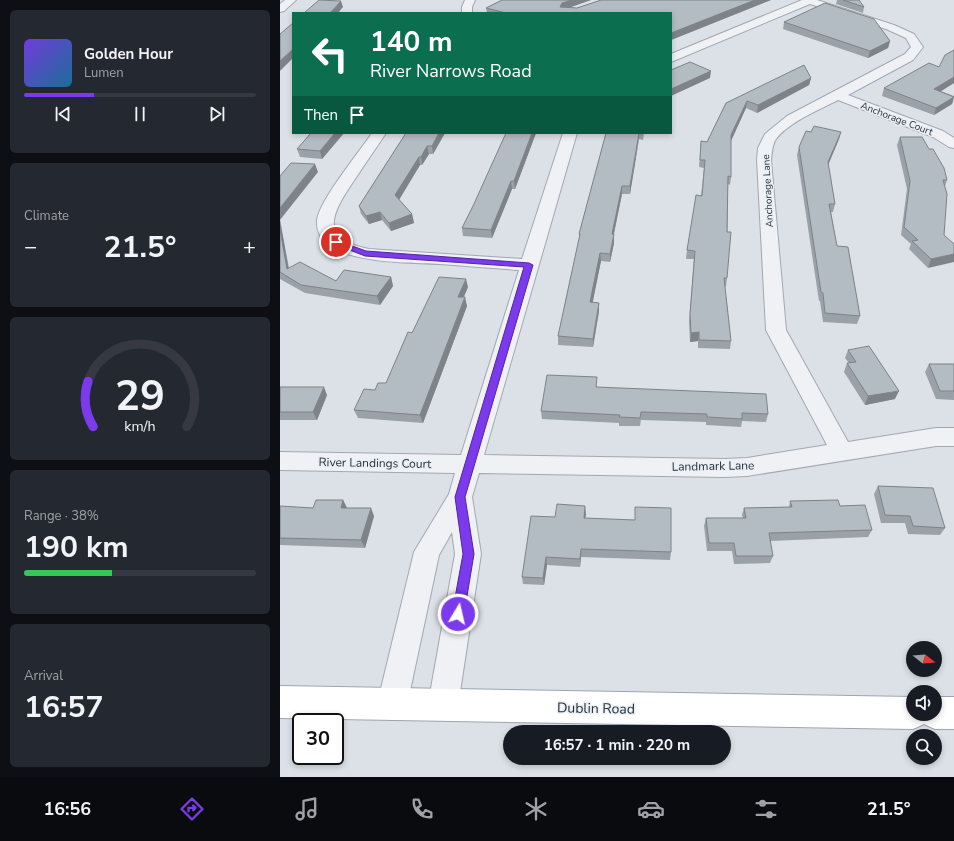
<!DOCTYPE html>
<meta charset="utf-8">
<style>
:root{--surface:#171b24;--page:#242831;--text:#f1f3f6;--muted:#9ea1a6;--line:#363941;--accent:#7c3aed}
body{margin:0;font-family:"Nunito Sans",sans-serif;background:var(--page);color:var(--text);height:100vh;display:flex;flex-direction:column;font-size:15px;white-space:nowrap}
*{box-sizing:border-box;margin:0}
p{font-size:13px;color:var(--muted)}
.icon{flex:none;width:22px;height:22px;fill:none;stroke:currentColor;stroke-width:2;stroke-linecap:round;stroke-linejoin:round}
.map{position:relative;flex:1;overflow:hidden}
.side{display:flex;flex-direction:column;gap:10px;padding:10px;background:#0d0f14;width:280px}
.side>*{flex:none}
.banner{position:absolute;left:12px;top:12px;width:380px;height:122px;border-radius:0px;box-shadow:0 2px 6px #0003;background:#0b6e4f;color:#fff;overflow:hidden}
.needle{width:26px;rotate:107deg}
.fabs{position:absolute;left:626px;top:641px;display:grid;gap:8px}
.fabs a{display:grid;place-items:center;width:36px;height:36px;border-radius:50%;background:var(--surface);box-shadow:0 2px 6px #0003;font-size:20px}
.speed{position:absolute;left:12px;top:713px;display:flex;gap:8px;font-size:20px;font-weight:700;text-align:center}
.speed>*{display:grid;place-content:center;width:52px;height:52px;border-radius:50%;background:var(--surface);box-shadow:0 2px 6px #0003;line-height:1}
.speed .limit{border:2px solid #111;border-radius:6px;background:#fff;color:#111}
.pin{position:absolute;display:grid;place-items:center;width:34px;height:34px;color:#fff;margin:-17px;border:2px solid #fff;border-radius:50%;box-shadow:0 1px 4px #0007}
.me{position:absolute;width:44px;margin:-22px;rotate:9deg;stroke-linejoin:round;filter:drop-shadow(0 0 3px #0008)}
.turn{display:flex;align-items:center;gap:14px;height:84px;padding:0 12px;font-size:18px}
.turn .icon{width:52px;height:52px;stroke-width:2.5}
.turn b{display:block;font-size:28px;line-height:34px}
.then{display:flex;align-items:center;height:38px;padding:0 12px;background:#0003;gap:8px;font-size:15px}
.big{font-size:30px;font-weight:700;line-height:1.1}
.side .widget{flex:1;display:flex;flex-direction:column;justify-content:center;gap:6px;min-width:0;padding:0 14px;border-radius:6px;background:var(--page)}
.side .dial{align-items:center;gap:0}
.dial svg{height:104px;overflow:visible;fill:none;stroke:var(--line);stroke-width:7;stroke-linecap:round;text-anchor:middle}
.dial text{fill:var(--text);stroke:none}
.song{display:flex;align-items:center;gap:12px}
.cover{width:48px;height:48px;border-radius:6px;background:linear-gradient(135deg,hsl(260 70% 55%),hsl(200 70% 35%))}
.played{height:4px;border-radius:2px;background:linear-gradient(90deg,var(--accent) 30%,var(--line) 30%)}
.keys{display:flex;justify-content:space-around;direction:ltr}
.heat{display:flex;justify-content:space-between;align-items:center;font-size:22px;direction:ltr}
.charge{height:6px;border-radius:3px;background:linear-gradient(90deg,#34c759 38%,var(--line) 0)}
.trip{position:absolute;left:223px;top:725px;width:228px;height:40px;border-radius:20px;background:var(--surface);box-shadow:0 2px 6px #0003;font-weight:700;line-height:40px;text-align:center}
.tab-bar{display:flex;height:64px;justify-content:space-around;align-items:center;background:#090b0e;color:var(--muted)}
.tab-bar .icon{width:28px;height:28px}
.tab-bar .selected{color:var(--accent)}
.tab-bar b{font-size:18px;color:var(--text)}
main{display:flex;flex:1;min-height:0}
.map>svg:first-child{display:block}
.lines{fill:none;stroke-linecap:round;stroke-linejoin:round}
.street-casing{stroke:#a2a8b1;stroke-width:2}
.primary-casing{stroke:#9ba6b2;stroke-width:2}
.street{fill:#eff1f5;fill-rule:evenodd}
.primary{fill:#fff;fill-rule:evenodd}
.wall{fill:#9aa1a8}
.shaded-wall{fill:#7d8388}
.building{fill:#b3bbc3;stroke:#7d8388}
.route{fill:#7c3aed;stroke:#51269a}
.labels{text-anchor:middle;stroke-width:3;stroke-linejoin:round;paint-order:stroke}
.far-street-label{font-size:10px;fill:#26303d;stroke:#ebf0f4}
.street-label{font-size:12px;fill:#26303d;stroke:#ebf0f4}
.near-street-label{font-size:14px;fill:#26303d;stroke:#ebf0f4}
</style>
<main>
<section class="side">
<div class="widget">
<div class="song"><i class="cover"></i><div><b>Golden Hour</b><p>Lumen</p></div></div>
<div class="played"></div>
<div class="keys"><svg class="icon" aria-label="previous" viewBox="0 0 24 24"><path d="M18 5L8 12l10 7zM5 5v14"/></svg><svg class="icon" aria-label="pause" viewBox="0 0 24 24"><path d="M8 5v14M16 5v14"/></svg><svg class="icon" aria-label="next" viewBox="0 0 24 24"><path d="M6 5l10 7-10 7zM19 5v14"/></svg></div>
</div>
<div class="widget"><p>Climate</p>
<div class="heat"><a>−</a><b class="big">21.5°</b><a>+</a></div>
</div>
<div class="widget dial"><svg viewBox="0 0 100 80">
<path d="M14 69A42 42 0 1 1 86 69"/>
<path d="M14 69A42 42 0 0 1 10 34" stroke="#7c3aed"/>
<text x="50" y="56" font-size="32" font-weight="700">29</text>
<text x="50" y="72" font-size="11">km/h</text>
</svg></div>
<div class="widget"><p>Range · 38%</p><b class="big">190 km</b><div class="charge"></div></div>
<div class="widget"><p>Arrival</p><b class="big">16:57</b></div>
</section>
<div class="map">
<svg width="674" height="777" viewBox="0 0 674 777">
<rect width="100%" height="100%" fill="#dce1e7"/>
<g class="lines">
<g class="street-casing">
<g id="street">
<polygon points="5,0 16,0 4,11 0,12 0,4"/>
<polygon points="185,0 195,0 192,7 192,13 182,13 182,7"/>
<path d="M 522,0 L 537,0 L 614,25 L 634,34 L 643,47 L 633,60 L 568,95 L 663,131 L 674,138 L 674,148 L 669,147 L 653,137 L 558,100 C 539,110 509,122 496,139 C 492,145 492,153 491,160 L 506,330 L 568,442 L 656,428 L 674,428 L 674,446 L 656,446 L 467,476 L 444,477 L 199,473 L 192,497 L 201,554 L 178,705 L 174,716 L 163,720 L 152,716 L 148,705 L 175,554 L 172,532 L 159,555 L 127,705 L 123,716 L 112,720 L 101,716 L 97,705 L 134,552 L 169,494 L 175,473 L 0,470 L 0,452 L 181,455 L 239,270 C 213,268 186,266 160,264 C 131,262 33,266 37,220 C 39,201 80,151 92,133 L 106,133 C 96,148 85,164 75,179 C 53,212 36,238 89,249 L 242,259 L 283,133 L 297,133 L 204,455 L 444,459 L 467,458 L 547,445 L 486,330 L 477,160 L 478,148 L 485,134 L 507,116 L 625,54 L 631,47 L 626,38 L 606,29 L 530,4 L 391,62 L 391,54 Z"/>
</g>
</g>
<g class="primary-casing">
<polygon id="primary" points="0,686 633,697 633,714 655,714 655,697 674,697 674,729 655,729 644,724 633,729 0,718"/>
</g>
<use href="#street" class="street"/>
<use href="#primary" class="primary"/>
</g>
<g class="wall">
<polygon points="222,0 311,0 289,7 297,8 321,0 491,0 391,40 391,13 207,13 206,8"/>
<polygon points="557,0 579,0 584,7 583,13 556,4"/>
<polygon points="504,22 610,41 608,48 588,58 503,29"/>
<polygon points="674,50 674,83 660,91 674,96 672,104 654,115 602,96 604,88 659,67"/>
<polygon points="531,78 529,85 477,113 466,108 451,141 451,177 450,185 448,184 447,278 446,287 445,286 451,341 450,349 418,348 418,341 410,342 409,322 414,259 406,259 407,250 421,196 424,168 419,167 421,141 427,142 446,103"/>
<polygon points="531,132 561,132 559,139 548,165 555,204 553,212 551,212 557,246 580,316 577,324 543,322 540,301 539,301 517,155 519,147"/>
<polygon points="31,133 64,133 42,159 20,157 17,149"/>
<polygon points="126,133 165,133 153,154 149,154 142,165 140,165 119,200 132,214 134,223 111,231 102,220 89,224 81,214 79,206"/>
<polygon points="256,133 235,189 232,189 212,238 183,236 182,228 193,206"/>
<polygon points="326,133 364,133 363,140 359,139 350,194 342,194 334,234 334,243 330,262 321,261 312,302 319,303 319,311 313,347 278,345 278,336 299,239 299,234"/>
<polygon points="620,137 667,180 665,186 664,235 648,268 629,249 631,244 621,235 627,189 617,145"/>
<polygon points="0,220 9,268 56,281 111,277 113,286 100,305 25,293 0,279"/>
<polygon points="188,287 184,297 187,306 143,423 78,418 74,410 95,390 106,383 132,333"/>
<polygon points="568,350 615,399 585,405 564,372 567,363 569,363 565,358"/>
<polygon points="649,364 674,364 674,400 656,399 645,372"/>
<polygon points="317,386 317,387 488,414 486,422 462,421 461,427 426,425 426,422 361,420 360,426 339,426 339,423 262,419 261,411"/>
<polygon points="0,387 47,395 37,420 0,420"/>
<polygon points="598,486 665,528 660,535 628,534 625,523 601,523 594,494"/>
<polygon points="63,500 67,508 94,516 85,548 0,545 0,506 33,508"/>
<polygon points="510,501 560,506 592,530 588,537 490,541 493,556 490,563 454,564 452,551 427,551 424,526 426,518 463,518 462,515 464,508 509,507"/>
<polygon points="306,514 305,518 391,552 390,560 301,557 300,567 267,565 264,585 243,584 242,577 275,517"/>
</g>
<g class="shaded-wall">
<polygon points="292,0 311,0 283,10 280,7 282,3"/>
<polygon points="475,0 491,0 391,40 391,33"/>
<polygon points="61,1 63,7 58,13 50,13"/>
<polygon points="610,41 608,48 588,58 590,51"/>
<polygon points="13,49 13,58 0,71 0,61"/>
<polygon points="431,71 430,78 391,96 391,89"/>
<polygon points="674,77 674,83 652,97 654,89"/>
<polygon points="531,78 529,85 477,113 478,105"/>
<polygon points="674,97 672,104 654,115 656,108"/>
<polygon points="467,101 466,108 450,143 451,135"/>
<polygon points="561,132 559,139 546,170 548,162"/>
<polygon points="55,133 64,133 42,159 40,151"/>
<polygon points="159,133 165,133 153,154 152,146"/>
<polygon points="252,133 256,133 235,189 234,181"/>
<polygon points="360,133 359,139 350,194 350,186"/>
<polygon points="147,146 149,154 142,165 141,157"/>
<polygon points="139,157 140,165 117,203 115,195"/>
<polygon points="35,164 38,172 0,220 0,208"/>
<polygon points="231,181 232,189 212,238 211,230"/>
<polygon points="342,186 342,194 332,242 332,234"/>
<polygon points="100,212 102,220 89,224 86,216"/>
<polygon points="132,214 134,223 111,231 109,223"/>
<polygon points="0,220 10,277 7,269 0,230"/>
<polygon points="334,234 334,243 330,262 330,254"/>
<polygon points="320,253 321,261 311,311 310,302"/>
<polygon points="674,254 674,262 648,268 651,259"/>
<polygon points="111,277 113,286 100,305 97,296"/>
<polygon points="186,279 188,287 180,305 178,297"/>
<polygon points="185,297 187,306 143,423 140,415"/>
<polygon points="319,303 319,311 313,347 313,339"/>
<polygon points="419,332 418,341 410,342 411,333"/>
<polygon points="44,387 47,395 37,420 33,412"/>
<polygon points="619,391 615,399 585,405 588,396"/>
<polygon points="63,500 67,508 61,508"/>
<polygon points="305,506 306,514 304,526 304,518"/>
<polygon points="91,508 94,516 85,548 81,540"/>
<polygon points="301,549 301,557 300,567 300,559"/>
<polygon points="266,557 267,565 264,585 263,578"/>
</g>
<g class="building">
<polygon points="39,0 61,1 50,13 24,13"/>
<polygon points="222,0 292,0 282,3 280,7 297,8 321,0 475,0 391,33 391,13 226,13 206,8"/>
<polygon points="563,0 579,0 584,7"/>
<polygon points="545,3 594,19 610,41 590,51 504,22"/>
<polygon points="13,23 13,49 0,61 0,34"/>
<polygon points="674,50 674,77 654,89 674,97 656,108 604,88 649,63 659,67 665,55"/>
<polygon points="410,62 431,71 391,89 391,70"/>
<polygon points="524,65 531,78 478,105 467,101 451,135 451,177 448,176 447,232 451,232 447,278 444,278 451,341 419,340 419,332 411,333 410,314 415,251 407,250 416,195 422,196 425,160 420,160 421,141 427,142 446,103"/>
<polygon points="534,126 561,132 548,162 555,204 549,204 557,246 568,247 580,316 545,313 543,293 541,292 519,147 526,131 531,132"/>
<polygon points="31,133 55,133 40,151 17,149"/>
<polygon points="126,133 159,133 152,146 147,146 141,157 139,157 115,195 132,214 109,223 100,212 86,216 79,206"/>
<polygon points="226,133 252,133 234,181 231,181 211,230 182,228 193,206"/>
<polygon points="326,133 359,133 350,186 342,186 332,234 334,234 330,254 320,253 310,302 319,303 313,339 278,336 300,234 299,234"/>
<polygon points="620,137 642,137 649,149 653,149 664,168 667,180 663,180 667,194 664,235 674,244 674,254 651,259 632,241 638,240 624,227 630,181"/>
<polygon points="11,163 35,164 0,208 0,176"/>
<polygon points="0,230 7,269 20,262 56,281 64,270 111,277 97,296 21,285 0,272"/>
<polygon points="159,277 186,279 178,297 185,297 140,415 74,410 84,389 95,390 98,383 106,383 128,332 132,333"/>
<polygon points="589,346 619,391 588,396 567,363 576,362 568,350"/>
<polygon points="649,364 674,364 674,391 660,391"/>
<polygon points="267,375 317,377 316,387 486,394 488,414 462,413 462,419 427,417 427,414 361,412 360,418 339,417 340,415 261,411"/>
<polygon points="0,387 44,387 33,412 0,412"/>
<polygon points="598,486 653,488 665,528 633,526 630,516 605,515"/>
<polygon points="36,500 63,500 61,508 91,508 81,540 0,538 0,506 33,508"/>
<polygon points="558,500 560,506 585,505 592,530 489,533 493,556 456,556 454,543 429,543 426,518 466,518 464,508 512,507 510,501"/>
<polygon points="277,504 305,506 304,518 355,520 355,507 391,508 391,552 301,549 300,559 266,557 263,578 242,577 251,516 275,517"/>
</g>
<polygon class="route" points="56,240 86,251 249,263 253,265 185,497 194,554 184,614 182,618 178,620 174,618 172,614 183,554 175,497 244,267 85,256 54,244 52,242"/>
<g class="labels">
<g class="far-street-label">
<text transform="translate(617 118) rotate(21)" y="4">Anchorage Court</text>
<text transform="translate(487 191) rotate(-93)" y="4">Anchorage Lane</text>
</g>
<g class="street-label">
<text transform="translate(95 463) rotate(1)" y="4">River Landings Court</text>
<text transform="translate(433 466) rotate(-1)" y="4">Landmark Lane</text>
</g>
<g class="near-street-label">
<text transform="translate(316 708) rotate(1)" y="5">Dublin Road</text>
</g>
</g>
</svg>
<div class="fabs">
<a><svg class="needle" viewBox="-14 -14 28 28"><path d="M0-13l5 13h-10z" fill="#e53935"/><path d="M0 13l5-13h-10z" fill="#9ea1a6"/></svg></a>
<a><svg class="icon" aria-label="sound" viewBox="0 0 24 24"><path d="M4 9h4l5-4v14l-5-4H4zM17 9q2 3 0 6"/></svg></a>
<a><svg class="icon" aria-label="search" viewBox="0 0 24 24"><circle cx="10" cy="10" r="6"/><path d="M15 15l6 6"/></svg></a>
</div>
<div class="speed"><div class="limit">30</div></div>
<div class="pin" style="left:56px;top:242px;background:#d93025"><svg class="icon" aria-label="arrive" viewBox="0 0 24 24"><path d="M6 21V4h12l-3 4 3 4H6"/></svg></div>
<svg class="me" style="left:178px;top:614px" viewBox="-20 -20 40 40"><circle r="17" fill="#7c3aed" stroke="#fff" stroke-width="3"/><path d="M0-11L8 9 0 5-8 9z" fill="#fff"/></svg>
<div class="trip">16:57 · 1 min · 220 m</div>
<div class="banner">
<div class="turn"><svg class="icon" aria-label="left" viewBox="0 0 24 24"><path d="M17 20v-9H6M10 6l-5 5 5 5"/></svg><div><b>140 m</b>River Narrows Road</div></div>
<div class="then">Then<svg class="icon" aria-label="arrive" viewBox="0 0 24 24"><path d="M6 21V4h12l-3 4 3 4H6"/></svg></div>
</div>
</div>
</main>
<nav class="tab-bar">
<b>16:56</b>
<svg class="icon selected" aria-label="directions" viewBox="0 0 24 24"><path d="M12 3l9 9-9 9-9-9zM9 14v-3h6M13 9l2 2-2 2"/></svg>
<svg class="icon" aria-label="music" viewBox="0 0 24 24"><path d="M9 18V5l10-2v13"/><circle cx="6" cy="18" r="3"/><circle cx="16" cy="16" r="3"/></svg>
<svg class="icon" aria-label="phone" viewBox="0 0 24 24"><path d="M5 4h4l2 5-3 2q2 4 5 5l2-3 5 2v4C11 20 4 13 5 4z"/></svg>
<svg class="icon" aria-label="climate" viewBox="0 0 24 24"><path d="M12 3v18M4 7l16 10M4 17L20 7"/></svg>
<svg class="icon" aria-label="car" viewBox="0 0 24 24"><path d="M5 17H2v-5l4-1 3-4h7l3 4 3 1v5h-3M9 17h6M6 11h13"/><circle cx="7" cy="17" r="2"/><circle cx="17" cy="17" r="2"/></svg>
<svg class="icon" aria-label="filters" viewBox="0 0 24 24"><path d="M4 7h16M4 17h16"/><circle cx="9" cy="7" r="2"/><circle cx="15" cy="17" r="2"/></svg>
<b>21.5°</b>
</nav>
